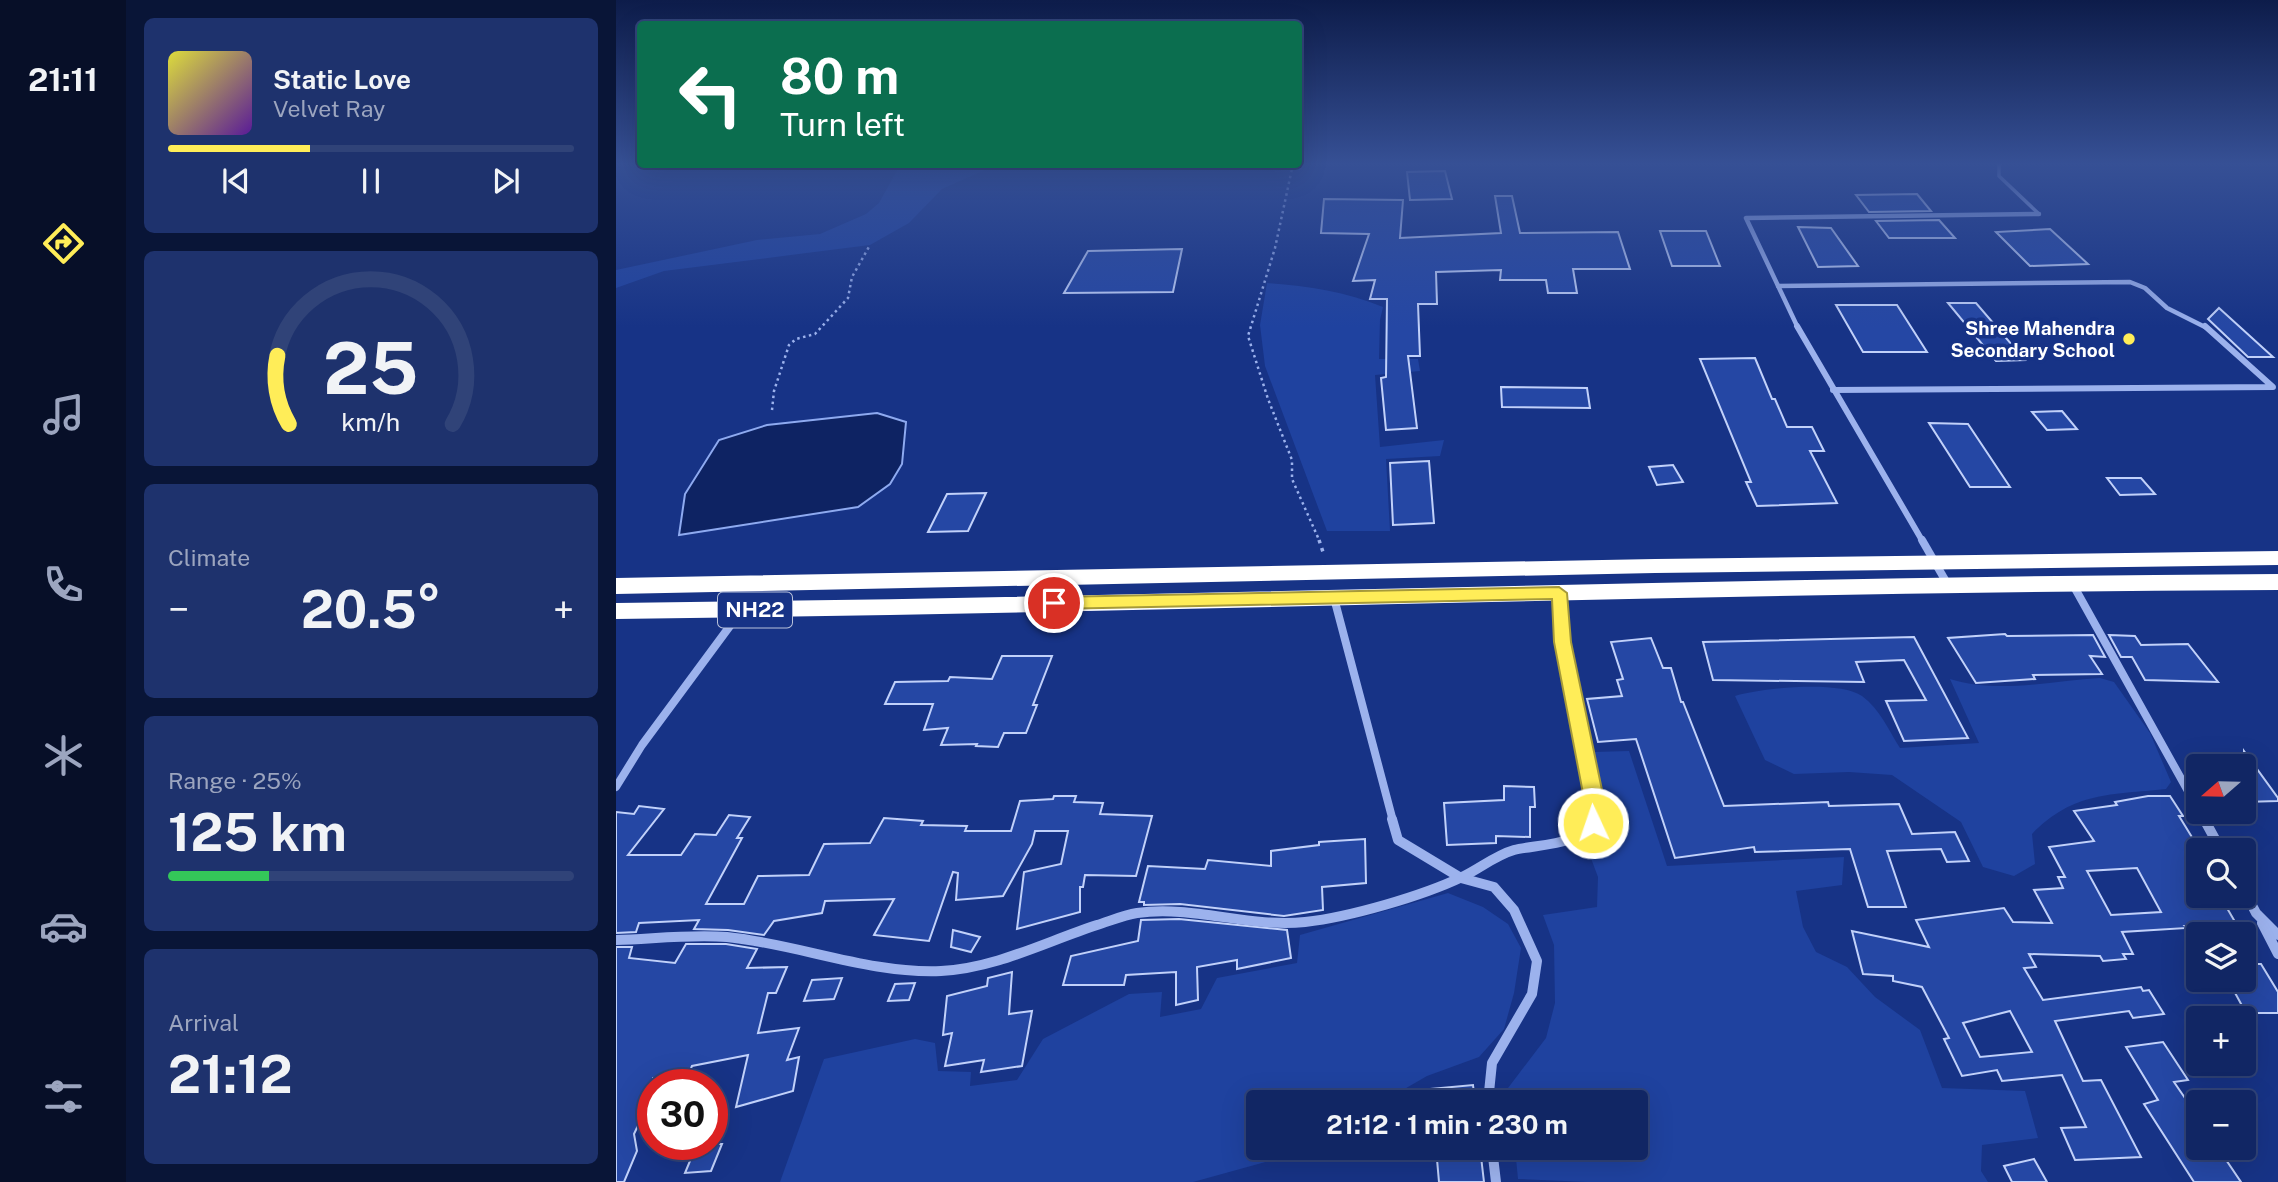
<!DOCTYPE html>
<meta charset="utf-8">
<style>
:root{--surface:#112664;--page:#1e326d;--text:#f1f3f6;--muted:#9ca5bf;--line:#304378;--accent:#ffed58}
body{margin:0;font-family:"Public Sans",sans-serif;background:var(--page);color:var(--text);height:100vh;display:flex;flex-direction:column;font-size:26px;white-space:nowrap}
*{box-sizing:border-box;margin:0}
p{font-size:23px;color:var(--muted)}
.icon{flex:none;width:38px;height:38px;fill:none;stroke:currentColor;stroke-width:2;stroke-linecap:round;stroke-linejoin:round}
.map{position:relative;flex:1;overflow:hidden}
.sheet{display:flex;flex-direction:column;gap:18px;padding:18px;background:#091537;width:490px}
.sheet>*{flex:none}
.top-card{position:absolute;left:21px;top:21px;width:665px;height:147px;border-radius:7px;box-shadow:0 7px 28px #0002,0 0 0 2px var(--line);background:#0b6e4f;color:#fff;overflow:hidden}
.needle{width:46px;rotate:250deg}
.tools{position:absolute;left:1570px;top:754px;display:grid;gap:14px}
.tools a{display:grid;place-items:center;width:70px;height:70px;border-radius:7px;background:var(--surface);box-shadow:0 7px 28px #0002,0 0 0 2px var(--line);font-size:35px}
.speed{position:absolute;left:21px;top:1069px;display:flex;gap:14px;font-size:35px;font-weight:700;text-align:center}
.speed>*{display:grid;place-content:center;width:91px;height:91px;border-radius:50%;background:var(--surface);box-shadow:0 7px 28px #0002,0 0 0 2px var(--line);line-height:1}
.speed .limit{border:10px solid #d22;background:#fff;color:#111}
.pin{position:absolute;display:grid;place-items:center;width:60px;height:60px;color:#fff;margin:-30px;border:4px solid #fff;border-radius:50%;box-shadow:0 2px 7px #0007}
.me{position:absolute;width:77px;margin:-38px;rotate:357deg;stroke-linejoin:round;filter:drop-shadow(0 0 5px #0008)}
.turn{display:flex;align-items:center;gap:24px;height:147px;padding:0 28px;font-size:32px}
.turn .icon{width:91px;height:91px;stroke-width:2.5}
.turn b{display:block;font-size:49px;line-height:60px}
.big{font-size:52px;font-weight:700;line-height:1.1}
.sheet .tile{flex:1;display:flex;flex-direction:column;justify-content:center;gap:10px;min-width:0;padding:0 24px;border-radius:10px;background:var(--page)}
.sheet .dial{align-items:center;gap:0}
.dial svg{height:182px;overflow:visible;fill:none;stroke:var(--line);stroke-width:7;stroke-linecap:round;text-anchor:middle}
.dial text{fill:var(--text);stroke:none}
.song{display:flex;align-items:center;gap:21px}
.cover{width:84px;height:84px;border-radius:10px;background:linear-gradient(135deg,hsl(60 70% 55%),hsl(270 70% 35%))}
.played{height:7px;border-radius:4px;background:linear-gradient(90deg,var(--accent) 35%,var(--line) 35%)}
.keys{display:flex;justify-content:space-around;direction:ltr}
.heat{display:flex;justify-content:space-between;align-items:center;font-size:38px;direction:ltr}
.charge{height:10px;border-radius:5px;background:linear-gradient(90deg,#34c759 25%,var(--line) 0)}
.trip{position:absolute;left:630px;top:1090px;width:402px;height:70px;border-radius:7px;background:var(--surface);box-shadow:0 7px 28px #0002,0 0 0 2px var(--line);font-weight:700;line-height:70px;text-align:center}
main{display:flex;flex:1;min-height:0}
.tabs{display:flex;flex-direction:column;width:126px;justify-content:space-around;align-items:center;background:#070f28;color:var(--muted)}
.tabs .icon{width:49px;height:49px}
.tabs .active{color:var(--accent)}
.tabs b{font-size:32px;color:var(--text)}
.map>svg:first-child{display:block}
.green{fill:#1f429f}
.water{fill:#0e2363;stroke:#8eaaf0;stroke-width:2}
.building{fill:#2547a4;stroke:#c1d1fa;stroke-width:2;fill-rule:evenodd}
.lines{fill:none;stroke-linecap:round;stroke-linejoin:round}
.path-far1{stroke:#9cb2ed;stroke-width:2.5;stroke-dasharray:2.5 3.5;stroke-linecap:butt}
.path{stroke:#9cb2ed;stroke-width:3.5;stroke-dasharray:3.5 5;stroke-linecap:butt}
.lane{stroke:#9cb2ed;stroke-width:3.5}
.street-far3{stroke:#9cb2ed;stroke-width:4.5}
.street-far2{stroke:#9cb2ed;stroke-width:6}
.street-far1{stroke:#9cb2ed;stroke-width:8}
.street{stroke:#9cb2ed;stroke-width:10}
.highway{fill:#fff;fill-rule:evenodd}
.route{fill:#ffed58;stroke:#a69a39;stroke-width:2}
.poi-dot{fill:#ffed58;stroke:#173386;stroke-width:2.5}
.labels{text-anchor:middle;stroke-width:7;stroke-linejoin:round;paint-order:stroke}
.far-poi-label{font-size:19px;font-weight:bold;fill:#fff;stroke:#173386;text-anchor:end}
.shield{fill:#173386;stroke:#b9c2db;stroke-width:2}
.shield-label{font-size:21px;font-weight:bold;fill:#fff}
</style>
<main>
<nav class="tabs">
<b>21:11</b>
<svg class="icon active" aria-label="directions" viewBox="0 0 24 24"><path d="M12 3l9 9-9 9-9-9zM9 14v-3h6M13 9l2 2-2 2"/></svg>
<svg class="icon" aria-label="music" viewBox="0 0 24 24"><path d="M9 18V5l10-2v13"/><circle cx="6" cy="18" r="3"/><circle cx="16" cy="16" r="3"/></svg>
<svg class="icon" aria-label="phone" viewBox="0 0 24 24"><path d="M5 4h4l2 5-3 2q2 4 5 5l2-3 5 2v4C11 20 4 13 5 4z"/></svg>
<svg class="icon" aria-label="climate" viewBox="0 0 24 24"><path d="M12 3v18M4 7l16 10M4 17L20 7"/></svg>
<svg class="icon" aria-label="car" viewBox="0 0 24 24"><path d="M5 17H2v-5l4-1 3-4h7l3 4 3 1v5h-3M9 17h6M6 11h13"/><circle cx="7" cy="17" r="2"/><circle cx="17" cy="17" r="2"/></svg>
<svg class="icon" aria-label="filters" viewBox="0 0 24 24"><path d="M4 7h16M4 17h16"/><circle cx="9" cy="7" r="2"/><circle cx="15" cy="17" r="2"/></svg>
</nav>
<section class="sheet">
<div class="tile">
<div class="song"><i class="cover"></i><div><b>Static Love</b><p>Velvet Ray</p></div></div>
<div class="played"></div>
<div class="keys"><svg class="icon" aria-label="previous" viewBox="0 0 24 24"><path d="M18 5L8 12l10 7zM5 5v14"/></svg><svg class="icon" aria-label="pause" viewBox="0 0 24 24"><path d="M8 5v14M16 5v14"/></svg><svg class="icon" aria-label="next" viewBox="0 0 24 24"><path d="M6 5l10 7-10 7zM19 5v14"/></svg></div>
</div>
<div class="tile dial"><svg viewBox="0 0 100 80">
<path d="M14 69A42 42 0 1 1 86 69"/>
<path d="M14 69A42 42 0 0 1 9 39" stroke="#ffed58"/>
<text x="50" y="56" font-size="32" font-weight="700">25</text>
<text x="50" y="72" font-size="11">km/h</text>
</svg></div>
<div class="tile"><p>Climate</p>
<div class="heat"><a>−</a><b class="big">20.5°</b><a>+</a></div>
</div>
<div class="tile"><p>Range · 25%</p><b class="big">125 km</b><div class="charge"></div></div>
<div class="tile"><p>Arrival</p><b class="big">21:12</b></div>
</section>
<div class="map">
<svg width="1662" height="1182" viewBox="0 0 1662 1182">
<rect width="100%" height="100%" fill="#173386"/>
<g class="green">
<polygon points="284,165 380,165 326,189 293,223 254,245 48,271 0,288 0,270 141,240 204,234 250,214 263,203"/>
<path d="M 651,283 C 691,286 729,291 767,307 L 764,320 L 763,359 L 802,359 L 804,371 L 759,375 L 764,447 L 828,440 L 824,456 L 770,459 L 774,531 L 711,531 L 649,366 L 644,325 Z"/>
<path d="M 1484,678 L 1498,682 L 1534,733 L 1555,782 L 1550,789 C 1495,795 1458,791 1416,834 L 1419,864 L 1398,876 L 1367,867 L 1345,822 L 1276,775 L 1233,772 L 1178,774 L 1149,760 L 1119,696 C 1145,688 1223,680 1246,696 C 1264,709 1273,731 1284,748 L 1363,743 L 1334,679 C 1380,694 1436,681 1484,678 Z"/>
<polygon points="1013,751 1051,866 1228,857 1226,885 1180,891 1187,927 1200,952 1231,967 1259,997 1304,1030 1326,1088 1409,1091 1422,1138 1366,1145 1365,1171 1372,1182 971,1182 902,1179 899,1148 1020,1148 1020,1102 894,1102 892,1088 930,1038 939,1003 938,945 927,915 981,907 982,877 973,853 992,819 978,752"/>
<polygon points="832,893 867,907 892,924 905,948 898,993 888,1029 863,1057 811,1076 766,1102 642,1102 642,1148 680,1148 653,1161 577,1182 164,1182 208,1059 299,1039 319,1043 322,1071 355,1072 354,1086 401,1080 427,1039 513,994 546,992 544,1017 585,1009 601,978 681,963 684,935"/>
</g>
<polygon class="water" points="261,413 290,422 286,464 274,484 242,507 63,535 69,494 103,440 151,425"/>
<g class="building">
<polygon points="829,171 836,199 794,200 791,172"/>
<polygon points="1301,194 1315,211 1253,212 1240,195"/>
<polygon points="879,196 896,196 904,233 1002,232 1014,269 957,269 961,293 932,293 930,280 884,280 885,270 820,272 821,304 802,304 804,356 792,356 801,428 770,430 765,378 770,377 771,299 754,299 759,280 737,281 753,234 705,233 708,199 787,200 784,238 885,233"/>
<polygon points="1323,220 1339,238 1273,238 1260,221"/>
<polygon points="1182,227 1215,228 1242,266 1202,267"/>
<polygon points="1434,229 1472,264 1414,266 1380,232"/>
<polygon points="1044,231 1090,231 1104,266 1056,266"/>
<polygon points="566,249 557,292 448,293 472,251"/>
<polygon points="1332,303 1360,303 1409,360 1380,361"/>
<polygon points="1220,305 1281,305 1311,352 1247,352"/>
<polygon points="1603,308 1657,357 1632,357 1592,319"/>
<polygon points="1139,358 1156,399 1159,399 1171,427 1196,427 1208,451 1194,451 1221,503 1141,506 1130,482 1135,482 1084,359"/>
<polygon points="885,387 971,388 974,408 886,407"/>
<polygon points="1446,411 1461,429 1431,430 1416,412"/>
<polygon points="1313,423 1352,424 1394,487 1354,487"/>
<polygon points="813,461 818,523 777,525 774,463"/>
<polygon points="1057,465 1067,482 1041,485 1033,467"/>
<polygon points="1491,478 1525,478 1539,494 1504,495"/>
<polygon points="370,493 352,531 312,532 331,494"/>
<polygon points="1389,634 1391,636 1477,635 1489,657 1474,656 1486,674 1417,675 1419,679 1360,683 1332,638"/>
<polygon points="1493,635 1519,636 1525,645 1572,644 1602,682 1529,680 1516,657 1505,657"/>
<polygon points="1298,637 1352,738 1288,741 1270,701 1310,700 1288,660 1240,662 1248,682 1097,680 1087,642"/>
<polygon points="1035,638 1047,668 1055,668 1065,702 1067,702 1108,806 1212,802 1213,806 1283,804 1296,834 1339,832 1353,861 1331,862 1325,849 1271,851 1290,907 1252,907 1234,849 1139,852 1138,847 1059,858 1020,739 982,742 971,699 1006,696 1001,680 1007,679 995,642"/>
<polygon points="386,656 436,656 417,705 421,705 410,733 388,733 382,747 360,746 361,744 325,745 332,728 308,730 317,704 269,704 279,682 332,681 334,677 376,679"/>
<polygon points="1628,751 1662,798 1662,801 1628,802"/>
<polygon points="888,786 918,787 919,807 914,807 914,837 880,836 880,843 831,845 828,803 888,800"/>
<polygon points="438,796 460,796 458,802 487,803 484,814 536,816 520,876 469,875 467,887 464,887 464,912 401,929 408,872 445,864 452,831 419,831 416,844 387,896 340,900 342,873 337,872 313,941 258,935 278,899 209,901 206,913 158,921 148,935 112,930 78,929 83,920 23,923 20,932 0,933 0,812 18,814 23,806 48,809 12,855 65,855 79,834 100,835 113,815 134,817 121,838 126,838 90,904 128,904 142,876 193,875 208,844 254,843 268,818 307,821 305,825 351,826 349,831 395,831 404,801 437,799"/>
<path d="M 1532,796 L 1554,796 L 1567,816 L 1563,816 L 1582,847 L 1582,896 L 1604,896 L 1622,927 L 1569,926 L 1571,928 L 1506,932 L 1517,954 L 1507,954 L 1510,959 L 1487,961 L 1484,956 L 1413,954 L 1420,967 L 1408,968 L 1427,1000 L 1525,987 L 1527,991 L 1533,990 L 1548,1014 L 1517,1018 L 1513,1011 L 1439,1021 L 1467,1081 L 1485,1080 L 1525,1157 L 1459,1160 L 1445,1128 L 1470,1127 L 1446,1075 L 1386,1081 L 1381,1070 L 1346,1076 L 1328,1039 L 1333,1038 L 1306,987 L 1277,981 L 1277,976 L 1247,974 L 1236,931 L 1313,947 L 1300,920 L 1388,908 L 1397,922 L 1436,923 L 1418,890 L 1447,888 L 1442,877 L 1449,877 L 1433,847 L 1478,841 L 1458,811 L 1501,805 L 1499,802 ZM 1521,868 L 1545,912 L 1495,915 L 1471,871 ZM 1394,1011 L 1416,1052 L 1364,1057 L 1347,1023 Z"/>
<polygon points="749,839 750,883 706,887 707,910 668,916 564,904 528,905 528,902 523,902 532,866 589,869 592,860 655,866 655,851 703,845 703,842"/>
<polygon points="563,919 671,930 675,958 621,969 621,960 581,967 582,1000 560,1005 560,972 510,975 508,985 447,985 455,956 522,941 525,920"/>
<polygon points="337,930 364,937 355,952 335,947"/>
<polygon points="70,944 110,944 141,949 131,968 171,967 160,993 152,993 142,1033 183,1028 171,1060 183,1057 177,1091 120,1107 132,1055 76,1066 71,1077 37,1078 37,1094 18,1134 21,1151 8,1182 0,1182 0,947 16,947 13,958 59,963"/>
<polygon points="1628,964 1645,964 1662,992 1662,1013 1630,1013 1612,980 1628,980"/>
<polygon points="396,972 393,1014 416,1011 406,1066 365,1072 368,1060 329,1066 336,1033 327,1035 331,996 371,986 372,978"/>
<polygon points="226,978 218,999 188,1001 196,980"/>
<polygon points="299,983 293,1000 272,1001 279,984"/>
<polygon points="1547,1042 1572,1080 1558,1082 1582,1117 1582,1148 1602,1148 1625,1182 1578,1182 1528,1104 1542,1100 1510,1047"/>
<polygon points="857,1085 859,1102 804,1102 804,1090"/>
<polygon points="81,1144 106,1144 95,1171 69,1173"/>
<polygon points="820,1148 864,1148 868,1182 823,1182"/>
<polygon points="1418,1159 1431,1182 1396,1182 1388,1166"/>
</g>
<g class="lines">
<g class="path-far1">
<polyline points="677,164 659,248 632,336 652,399 676,460 676,479 704,542"/>
<polyline points="156,410 158,391 173,345 180,339 199,334 232,298 236,277 254,245"/>
</g>
<polyline class="path" points="703,540 708,555"/>
<polyline class="lane" points="1386,162 1383,164 1383,176 1423,214"/>
<g class="street-far3">
<polyline points="1162,286 1514,282 1529,288 1551,308 1591,328"/>
<polyline points="1182,328 1130,218 1423,214"/>
</g>
<g class="street-far2">
<polyline points="1181,326 1307,542"/>
<polyline points="1217,390 1657,387 1589,326"/>
</g>
<g class="street-far1">
<polyline points="1306,540 1332,585"/>
<polyline points="1456,583 1582,809"/>
<polyline points="943,593 946,642 980,809 978,821"/>
<polyline points="718,598 777,821"/>
<polyline points="0,787 26,745 125,611"/>
<polyline points="1584,812 1589,821"/>
</g>
<g class="street">
<polyline points="776,819 782,840 845,878 878,887 898,910 921,961 916,994 876,1063 872,1102"/>
<polyline points="1588,819 1605,850"/>
<polyline points="1628,890 1640,913 1662,935"/>
<polyline points="1646,923 1662,954"/>
<path d="M 0,940 C 36,939 75,934 111,937 C 182,944 253,974 325,971 C 380,968 429,942 481,925 C 494,921 508,915 521,913 C 577,905 633,928 689,922 C 734,917 806,896 846,877 C 863,869 880,855 898,850 C 921,844 968,846 978,819"/>
<polyline points="876,1148 880,1182"/>
</g>
<g class="highway">
<polygon points="1662,551 1662,565 1039,573 0,594 0,578 1039,559"/>
<path d="M 1662,574 L 1662,590 C 1108,592 554,613 0,619 L 0,603 C 554,597 1108,577 1662,574 Z"/>
</g>
</g>
<linearGradient id="sky" x2="0" y2="1"><stop stop-color="#0d1c4a"/><stop offset="0.5" stop-color="#365095"/><stop offset="1" stop-color="#365095" stop-opacity="0"/></linearGradient>
<rect width="1662" height="327" fill="url(#sky)"/>
<polygon class="route" points="943,587 951,593 955,642 990,809 984,829 977,832 970,829 967,823 970,809 938,642 936,599 438,609 430,603 438,597"/>
<circle class="poi-dot" cx="1513" cy="339" r="7"/>
<g class="labels">
<g class="far-poi-label">
<text x="1499" y="335">Shree Mahendra<tspan x="1499" dy="22">Secondary School</tspan></text>
</g>
<rect class="shield" x="102" y="592.5" width="74" height="35" rx="5"/>
<g class="shield-label">
<text x="139" y="617">NH22</text>
</g>
</g>
</svg>
<div class="tools">
<a><svg class="needle" viewBox="-14 -14 28 28"><path d="M0-13l5 13h-10z" fill="#e53935"/><path d="M0 13l5-13h-10z" fill="#9ca5bf"/></svg></a>
<a><svg class="icon" aria-label="search" viewBox="0 0 24 24"><circle cx="10" cy="10" r="6"/><path d="M15 15l6 6"/></svg></a>
<a><svg class="icon" aria-label="layers" viewBox="0 0 24 24"><path d="M12 4l9 5-9 5-9-5zM3 14l9 5 9-5"/></svg></a>
<a>+</a>
<a>−</a>
</div>
<div class="speed"><div class="limit">30</div></div>
<div class="pin" style="left:438px;top:603px;background:#d93025"><svg class="icon" aria-label="arrive" viewBox="0 0 24 24"><path d="M6 21V4h12l-3 4 3 4H6"/></svg></div>
<svg class="me" style="left:977px;top:823px" viewBox="-20 -20 40 40"><circle r="17" fill="#ffed58" stroke="#fff" stroke-width="3"/><path d="M0-11L8 9 0 5-8 9z" fill="#fff"/></svg>
<div class="trip">21:12 · 1 min · 230 m</div>
<div class="top-card">
<div class="turn"><svg class="icon" aria-label="left" viewBox="0 0 24 24"><path d="M17 20v-9H6M10 6l-5 5 5 5"/></svg><div><b>80 m</b>Turn left</div></div>
</div>
</div>
</main>
